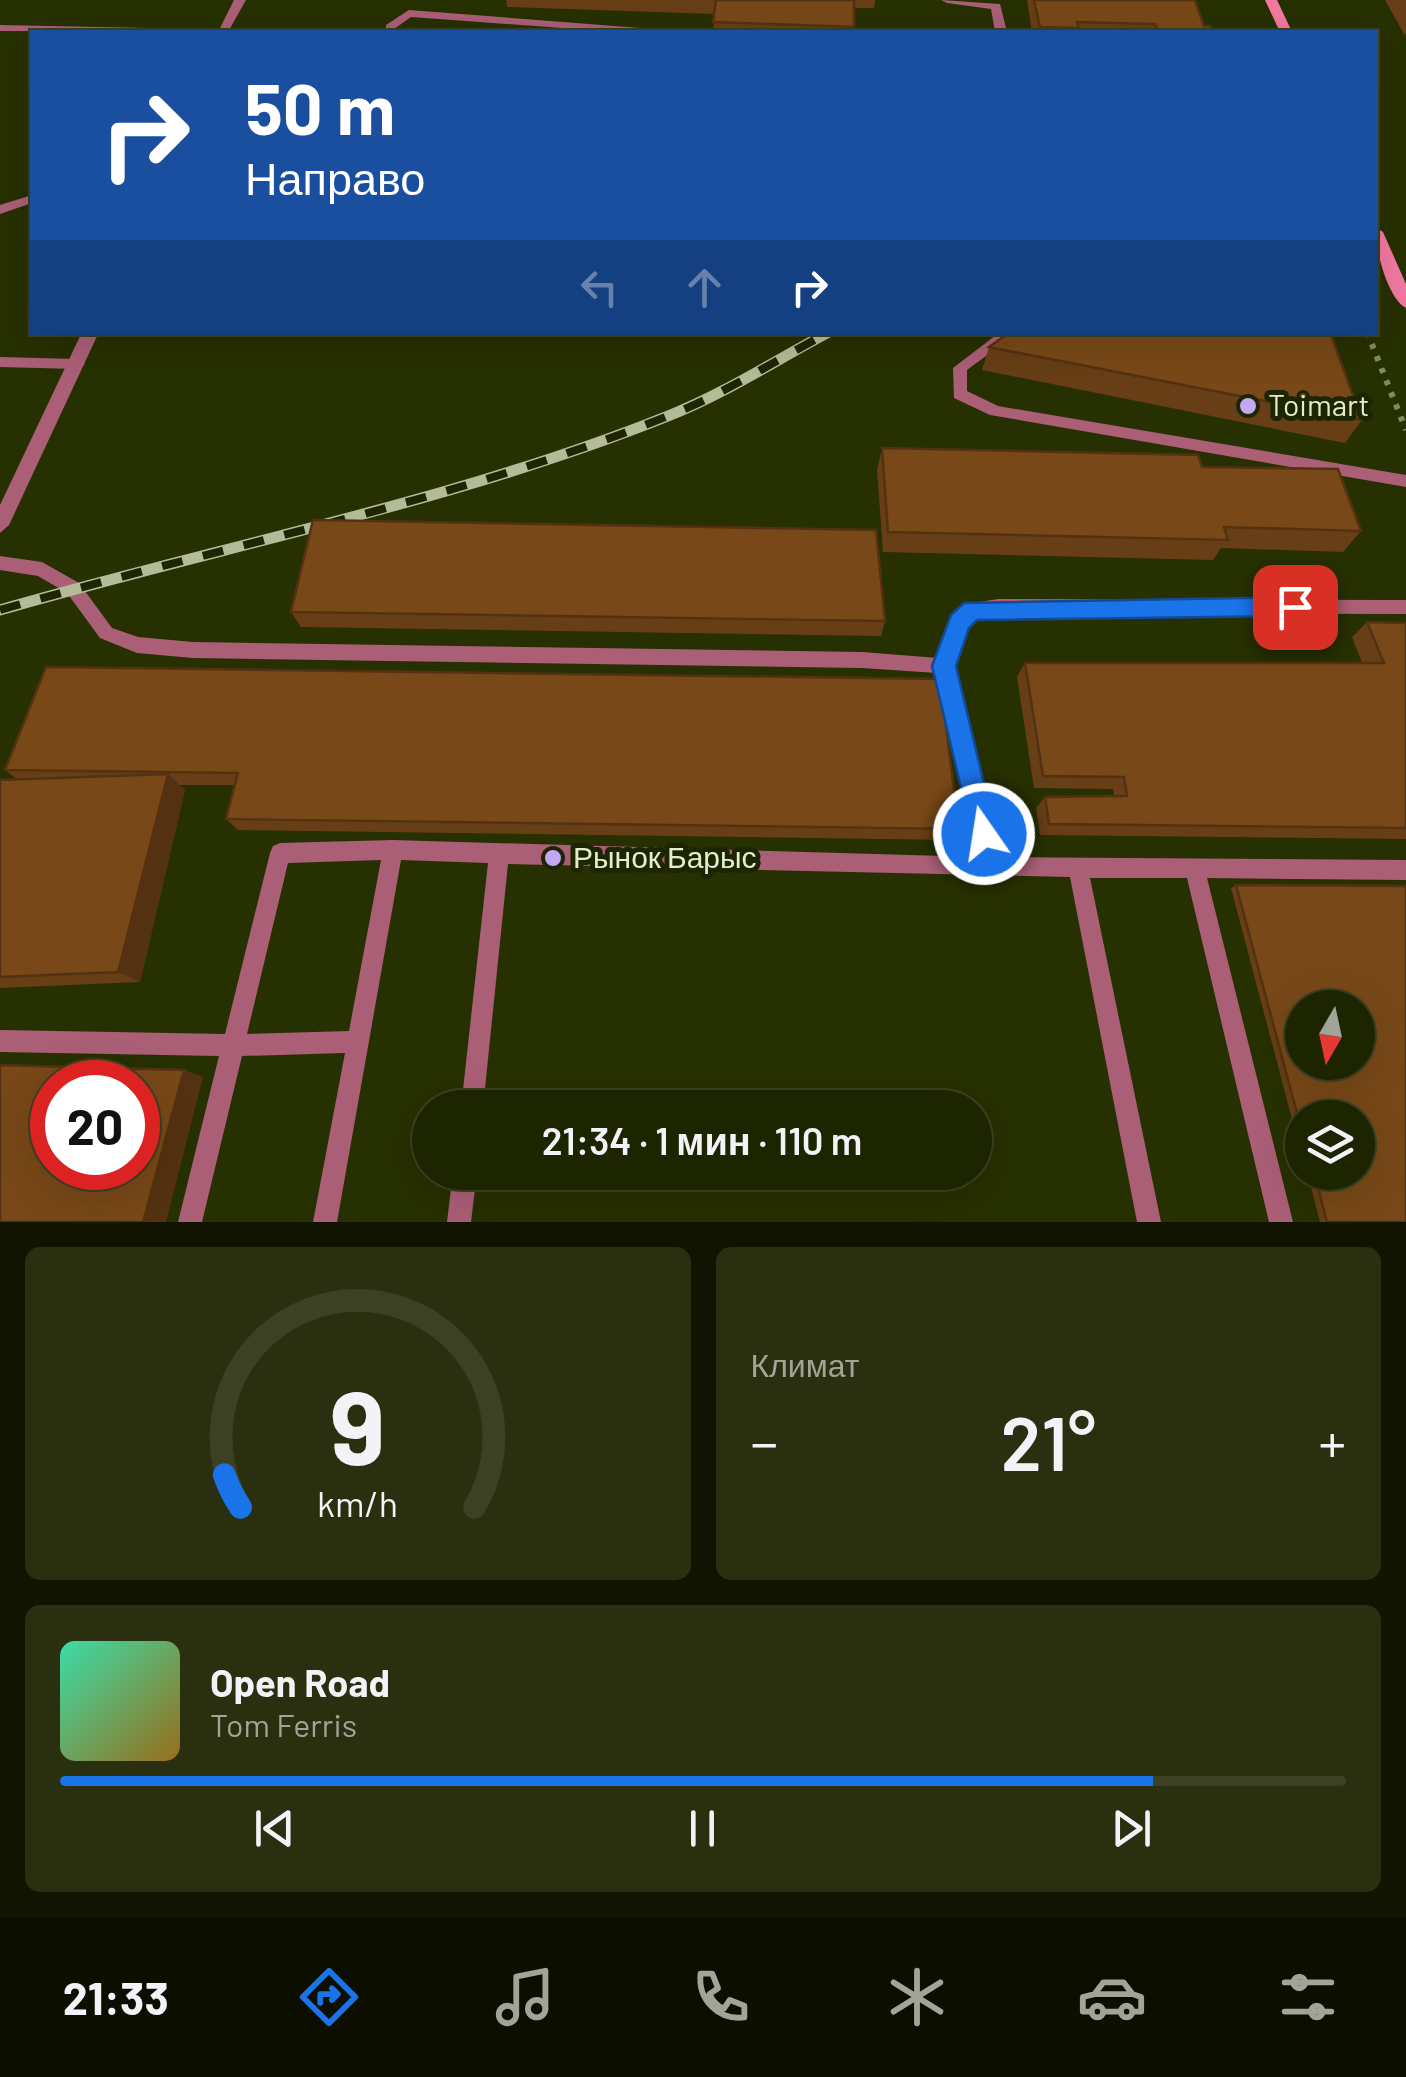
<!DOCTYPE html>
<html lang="ru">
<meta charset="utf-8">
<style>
:root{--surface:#1d2400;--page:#2a300f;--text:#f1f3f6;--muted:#a0a499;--line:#3b4122;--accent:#1a73e8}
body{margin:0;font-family:Barlow,sans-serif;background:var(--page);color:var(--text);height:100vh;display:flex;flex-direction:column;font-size:38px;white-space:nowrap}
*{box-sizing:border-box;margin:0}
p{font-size:32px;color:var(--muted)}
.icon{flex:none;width:55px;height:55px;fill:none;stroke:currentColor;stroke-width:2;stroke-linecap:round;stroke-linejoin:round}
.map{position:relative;height:1222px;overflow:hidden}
.side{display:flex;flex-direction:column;gap:25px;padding:25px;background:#101400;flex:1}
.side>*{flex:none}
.banner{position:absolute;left:30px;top:30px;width:1348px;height:305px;border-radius:0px;box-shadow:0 10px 40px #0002,0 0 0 2px var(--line);background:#1a4fa0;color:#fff;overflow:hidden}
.needle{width:65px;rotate:189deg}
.fabs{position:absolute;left:1285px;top:990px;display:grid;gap:20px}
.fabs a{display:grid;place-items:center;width:90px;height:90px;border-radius:50%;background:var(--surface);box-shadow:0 10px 40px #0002,0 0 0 2px var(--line);font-size:50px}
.speed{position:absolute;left:30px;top:1060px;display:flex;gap:20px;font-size:50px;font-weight:700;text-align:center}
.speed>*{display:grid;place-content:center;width:130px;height:130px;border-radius:50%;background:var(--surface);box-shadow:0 10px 40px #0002,0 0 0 2px var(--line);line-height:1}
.speed .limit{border:15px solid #d22;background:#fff;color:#111}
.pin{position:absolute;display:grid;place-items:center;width:85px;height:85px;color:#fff;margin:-42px;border-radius:20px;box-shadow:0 5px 15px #0006}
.me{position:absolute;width:110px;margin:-55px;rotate:347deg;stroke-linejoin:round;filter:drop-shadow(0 0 8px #0008)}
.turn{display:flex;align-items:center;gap:35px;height:210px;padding:0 50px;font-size:45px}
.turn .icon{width:130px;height:130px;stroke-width:2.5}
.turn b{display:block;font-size:70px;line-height:85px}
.lanes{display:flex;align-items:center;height:95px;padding:0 50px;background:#0003;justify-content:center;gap:50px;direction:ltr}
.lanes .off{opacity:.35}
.big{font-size:75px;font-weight:600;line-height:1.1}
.side .tile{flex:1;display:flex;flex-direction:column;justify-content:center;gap:15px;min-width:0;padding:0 35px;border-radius:15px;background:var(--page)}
.side .dial{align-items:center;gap:0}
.dial svg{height:260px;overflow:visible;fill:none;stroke:var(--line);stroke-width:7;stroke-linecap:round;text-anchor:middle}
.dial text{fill:var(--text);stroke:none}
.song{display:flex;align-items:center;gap:30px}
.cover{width:120px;height:120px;border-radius:15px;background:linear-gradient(135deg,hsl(160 70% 55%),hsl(40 70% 35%))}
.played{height:10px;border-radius:5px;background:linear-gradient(90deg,var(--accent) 85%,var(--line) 85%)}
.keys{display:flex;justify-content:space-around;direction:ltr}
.heat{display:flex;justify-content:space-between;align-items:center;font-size:55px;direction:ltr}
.side .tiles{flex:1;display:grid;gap:25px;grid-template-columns:1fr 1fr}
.tile:last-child{grid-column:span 2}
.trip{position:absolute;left:412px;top:1090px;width:580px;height:100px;border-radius:50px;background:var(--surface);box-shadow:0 10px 40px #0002,0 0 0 2px var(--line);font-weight:600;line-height:100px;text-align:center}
.tabs{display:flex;height:160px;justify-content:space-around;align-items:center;background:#0c0e00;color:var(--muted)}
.tabs .icon{width:70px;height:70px}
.tabs .selected{color:var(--accent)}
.tabs b{font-size:45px;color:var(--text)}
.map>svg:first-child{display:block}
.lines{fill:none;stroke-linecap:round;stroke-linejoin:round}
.path{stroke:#818b62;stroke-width:6;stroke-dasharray:5 8;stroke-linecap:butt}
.lane{fill:#aa5f77;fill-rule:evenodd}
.street{fill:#aa5f77;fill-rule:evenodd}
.secondary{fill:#f279a1;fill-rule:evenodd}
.rail-casing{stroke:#b3bc97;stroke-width:11}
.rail{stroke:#1e2504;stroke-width:8;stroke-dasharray:21;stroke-linecap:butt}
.wall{fill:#673e15}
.shaded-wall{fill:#543211}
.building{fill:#784818;stroke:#543211;stroke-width:2.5;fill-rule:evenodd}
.route{fill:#1a73e8;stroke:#114b97;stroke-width:2.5}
.poi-dot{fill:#c2a7f2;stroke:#1e2504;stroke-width:4}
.labels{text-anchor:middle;stroke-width:10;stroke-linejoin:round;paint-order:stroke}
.poi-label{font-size:30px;fill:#e4eecd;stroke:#1e2504;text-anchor:start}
</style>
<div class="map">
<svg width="1406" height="1222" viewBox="0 0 1406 1222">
<rect width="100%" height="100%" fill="#273000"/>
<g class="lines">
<polyline class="path" points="1367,332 1406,430"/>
<g class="lane">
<polygon points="234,0 246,0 228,32 218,32"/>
<polygon points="941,0 1000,4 1007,32 995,32 991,9 947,3"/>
<polygon points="409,10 653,29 659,32 616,32 411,17 394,29 386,29 386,25"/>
<polygon points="0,25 200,29 206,32 0,31"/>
<polygon points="883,29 925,29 931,32 877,32"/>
<polygon points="32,195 32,203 0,214 0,205"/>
<polygon points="1000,332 1018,332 967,370 967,391 998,406 1406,475 1406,487 990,415 954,398 953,368"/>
<polygon points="0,357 78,359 85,364 78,369 0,367"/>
<path d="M 0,556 L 42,562 L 79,583 L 112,628 L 138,637 L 193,642 L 862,652 L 938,658 C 952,615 951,606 998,599 L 1406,600 L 1406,614 L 998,613 L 978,617 L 966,626 L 953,666 L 999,857 L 1406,860 L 1406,880 L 1207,878 L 1293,1222 L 1269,1222 L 1187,878 L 1090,878 L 1161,1222 L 1137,1222 L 1070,877 L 508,864 L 483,1108 L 461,1108 L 488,863 L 401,860 L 337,1222 L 313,1222 L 345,1053 L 242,1056 L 202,1222 L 178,1222 L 219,1056 L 0,1052 L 0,1030 L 225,1034 L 270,853 L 273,846 L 280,843 L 393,840 L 979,857 L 937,673 L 862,668 L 193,658 L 137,653 L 100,638 L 67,593 L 38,576 L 0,570 ZM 381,860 L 349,1031 L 247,1034 L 288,863 Z"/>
<polygon points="453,1172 477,1172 471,1222 447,1222"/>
</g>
<polygon class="street" points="82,332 99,332 9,525 0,533 0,505"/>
<g class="secondary">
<polygon points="1265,0 1277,0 1292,32 1280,32"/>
<path d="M 1375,227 L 1383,232 L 1406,284 L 1406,308 C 1387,298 1375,248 1375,227 Z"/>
</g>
<g class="rail-casing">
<path id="rail" d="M 0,610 C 222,546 453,502 668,416 C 724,394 776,360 829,332"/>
</g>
<use href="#rail" class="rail"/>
</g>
<g class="wall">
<polygon points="506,0 875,0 874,8 854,8 854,32 713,32 714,14 507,7"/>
<polygon points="1027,0 1195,0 1204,26 1213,32 1032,32"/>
<polygon points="1385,0 1406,0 1406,34 1404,34"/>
<polygon points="989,347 1362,420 1345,443 982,370"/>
<polygon points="882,448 1202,467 1361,531 1343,552 1221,548 1213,560 883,552 877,470"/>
<polygon points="291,612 885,621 881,636 301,627"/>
<polygon points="1367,622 1406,623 1406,839 1040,835 1036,808 1045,797 1114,796 1113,789 1034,788 1017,677 1025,663 1362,663 1352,637"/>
<polygon points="940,679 959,829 952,840 238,830 226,819 235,785 179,785 185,790 140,982 0,988 0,780 18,780 5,770"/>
<polygon points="1236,885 1406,1222 1320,1222 1307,1172 1358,1172 1302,1118 1302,1157 1231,888"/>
</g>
<g class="shaded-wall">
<polygon points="168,774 185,790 140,982 118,972"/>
<polygon points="184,1070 203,1077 166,1222 143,1222"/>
</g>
<g class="building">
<polygon points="716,0 854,0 854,27 713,22"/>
<polygon points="1034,0 1195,0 1204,26 1210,26 1213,32 1158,32 1155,24 1077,22 1079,28 1040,27"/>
<polygon points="1010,332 1330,332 1362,420 989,347"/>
<polygon points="882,448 1198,455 1202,467 1338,469 1361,531 1224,527 1228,540 888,532"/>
<polygon points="313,520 876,530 885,621 291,612"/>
<polygon points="1367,622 1406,623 1406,828 1049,824 1045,797 1127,796 1124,777 1043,776 1025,663 1384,663"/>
<polygon points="46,667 940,679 959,829 226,819 238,773 5,770"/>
<polygon points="168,774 118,972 0,977 0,780"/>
<path d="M 1236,885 L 1406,886 L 1406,1222 L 1327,1222 L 1314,1172 L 1358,1172 L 1358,1118 L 1302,1118 L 1302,1132 ZM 1302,1008 L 1358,1008 L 1358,1062 L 1302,1062 Z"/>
<path d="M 0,1065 L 184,1070 L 143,1222 L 0,1222 ZM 52,1082 L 138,1082 L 138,1168 L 52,1168 Z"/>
</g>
<polygon class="route" points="1295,597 1306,607 1295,616 977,620 969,628 956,666 996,834 993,842 984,846 974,842 932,666 951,615 964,603"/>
<g class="poi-dot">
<circle cx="1248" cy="406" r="10"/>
<circle cx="553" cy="858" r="10"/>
</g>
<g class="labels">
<g class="poi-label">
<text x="1268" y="416">Toimart</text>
<text x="573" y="868">Рынок Барыс</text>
</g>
</g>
</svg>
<div class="fabs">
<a><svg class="needle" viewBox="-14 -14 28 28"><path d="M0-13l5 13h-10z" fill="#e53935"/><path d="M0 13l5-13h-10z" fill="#a0a499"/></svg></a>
<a><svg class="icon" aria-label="layers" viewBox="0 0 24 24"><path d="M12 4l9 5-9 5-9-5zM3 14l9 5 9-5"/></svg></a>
</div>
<div class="speed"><div class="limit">20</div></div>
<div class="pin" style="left:1295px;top:607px;background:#d93025"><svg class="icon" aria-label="arrive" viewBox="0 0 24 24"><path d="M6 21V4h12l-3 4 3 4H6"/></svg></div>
<svg class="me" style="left:984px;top:834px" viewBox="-20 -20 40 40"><circle r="17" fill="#1a73e8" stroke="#fff" stroke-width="3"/><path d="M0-11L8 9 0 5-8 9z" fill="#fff"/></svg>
<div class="trip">21:34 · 1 мин · 110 m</div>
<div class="banner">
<div class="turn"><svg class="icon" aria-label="right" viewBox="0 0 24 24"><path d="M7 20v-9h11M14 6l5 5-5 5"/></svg><div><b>50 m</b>Направо</div></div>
<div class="lanes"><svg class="icon off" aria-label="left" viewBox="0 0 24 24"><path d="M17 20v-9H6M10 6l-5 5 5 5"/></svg><svg class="icon off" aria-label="ahead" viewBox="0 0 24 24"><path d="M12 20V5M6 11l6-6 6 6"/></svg><svg class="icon" aria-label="right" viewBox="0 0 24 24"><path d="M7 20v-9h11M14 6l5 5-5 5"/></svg></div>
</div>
</div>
<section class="side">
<div class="tiles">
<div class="tile dial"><svg viewBox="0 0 100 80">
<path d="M14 69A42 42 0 1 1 86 69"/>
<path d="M14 69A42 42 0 0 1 9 59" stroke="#1a73e8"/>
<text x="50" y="56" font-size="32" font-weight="700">9</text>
<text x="50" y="72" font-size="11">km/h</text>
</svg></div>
<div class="tile"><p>Климат</p>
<div class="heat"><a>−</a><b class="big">21°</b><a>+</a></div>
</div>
<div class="tile">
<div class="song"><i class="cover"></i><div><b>Open Road</b><p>Tom Ferris</p></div></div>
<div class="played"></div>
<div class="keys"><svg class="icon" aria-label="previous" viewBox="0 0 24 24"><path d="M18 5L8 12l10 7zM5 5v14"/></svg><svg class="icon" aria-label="pause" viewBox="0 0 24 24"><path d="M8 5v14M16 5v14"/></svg><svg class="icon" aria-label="next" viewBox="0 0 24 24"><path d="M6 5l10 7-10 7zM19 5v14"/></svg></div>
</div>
</div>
</section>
<nav class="tabs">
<b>21:33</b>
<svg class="icon selected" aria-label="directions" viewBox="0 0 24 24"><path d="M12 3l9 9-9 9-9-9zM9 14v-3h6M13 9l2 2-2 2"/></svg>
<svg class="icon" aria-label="music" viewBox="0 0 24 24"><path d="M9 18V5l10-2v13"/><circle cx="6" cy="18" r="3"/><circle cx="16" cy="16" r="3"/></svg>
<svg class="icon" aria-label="phone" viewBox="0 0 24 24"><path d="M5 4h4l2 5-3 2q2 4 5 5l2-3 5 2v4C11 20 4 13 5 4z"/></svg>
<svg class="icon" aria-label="climate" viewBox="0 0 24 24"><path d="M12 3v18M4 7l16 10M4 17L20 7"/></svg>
<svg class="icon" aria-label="car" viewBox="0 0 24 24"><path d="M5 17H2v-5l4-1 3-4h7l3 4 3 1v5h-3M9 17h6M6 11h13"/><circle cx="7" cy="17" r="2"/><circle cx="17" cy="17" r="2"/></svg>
<svg class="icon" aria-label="filters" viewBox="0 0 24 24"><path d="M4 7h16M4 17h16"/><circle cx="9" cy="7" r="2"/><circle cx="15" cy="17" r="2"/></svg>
</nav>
